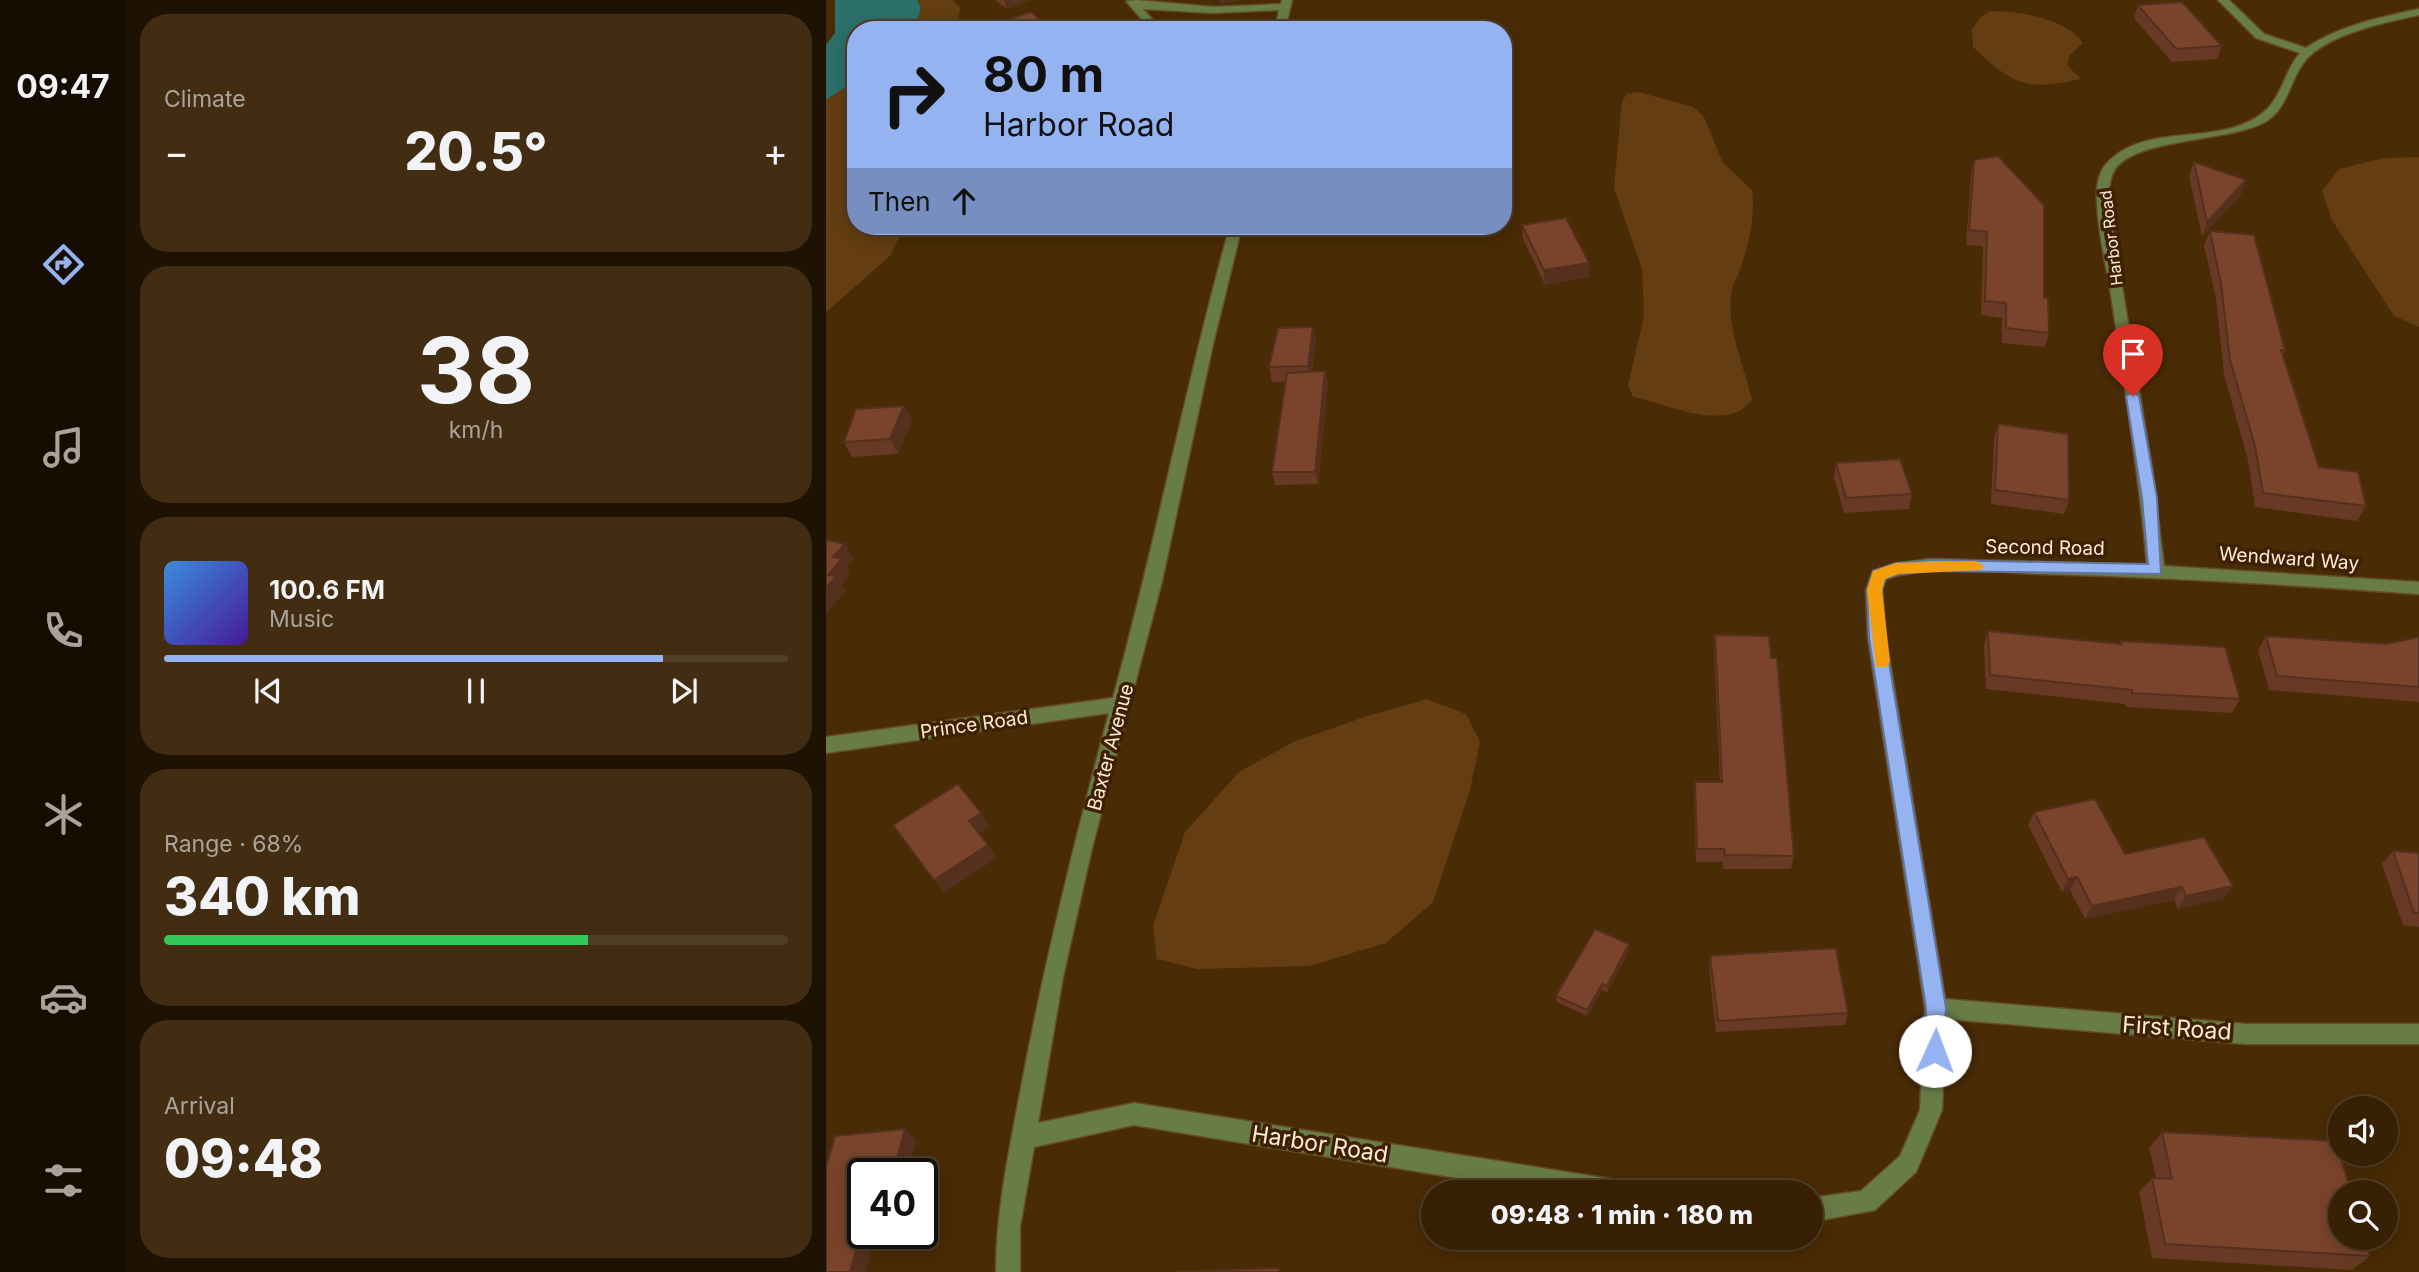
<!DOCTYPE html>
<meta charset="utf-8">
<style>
:root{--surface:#372004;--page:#422d13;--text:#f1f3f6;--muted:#aaa39a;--line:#513e26;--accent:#95b2f1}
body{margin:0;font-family:Inter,sans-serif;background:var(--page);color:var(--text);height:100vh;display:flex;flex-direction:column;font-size:26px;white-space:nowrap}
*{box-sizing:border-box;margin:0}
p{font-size:23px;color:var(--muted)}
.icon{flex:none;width:38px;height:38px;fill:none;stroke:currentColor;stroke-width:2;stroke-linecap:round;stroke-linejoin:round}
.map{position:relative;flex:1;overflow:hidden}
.panel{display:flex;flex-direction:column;gap:14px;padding:14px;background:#1e1202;width:700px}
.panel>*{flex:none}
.hud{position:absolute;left:21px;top:21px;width:665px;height:214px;border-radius:28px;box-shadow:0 4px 18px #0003,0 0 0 2px var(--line);background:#95b2f1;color:#111;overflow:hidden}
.buttons{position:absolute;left:1502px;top:1096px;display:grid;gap:14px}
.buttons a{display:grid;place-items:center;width:70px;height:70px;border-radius:50%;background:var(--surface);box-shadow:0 4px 18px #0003,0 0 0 2px var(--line);font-size:35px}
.speed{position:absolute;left:21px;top:1158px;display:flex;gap:14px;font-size:35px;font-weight:700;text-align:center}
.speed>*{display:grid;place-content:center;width:91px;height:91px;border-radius:50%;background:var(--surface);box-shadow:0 4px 18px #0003,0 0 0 2px var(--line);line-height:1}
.speed .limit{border:4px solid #111;border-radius:10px;background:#fff;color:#111}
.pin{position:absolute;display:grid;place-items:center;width:60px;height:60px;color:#fff;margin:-72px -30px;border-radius:50% 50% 50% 0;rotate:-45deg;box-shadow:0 0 7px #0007}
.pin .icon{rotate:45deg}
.me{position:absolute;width:77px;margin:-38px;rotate:2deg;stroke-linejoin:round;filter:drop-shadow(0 0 5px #0008)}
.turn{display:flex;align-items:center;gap:24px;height:147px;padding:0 21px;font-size:32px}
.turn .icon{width:91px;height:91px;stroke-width:2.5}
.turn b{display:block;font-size:49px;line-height:60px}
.then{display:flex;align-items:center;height:66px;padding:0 21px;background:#0003;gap:14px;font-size:26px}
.big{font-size:52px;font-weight:800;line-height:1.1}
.panel .widget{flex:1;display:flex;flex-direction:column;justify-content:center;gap:10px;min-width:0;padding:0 24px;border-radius:28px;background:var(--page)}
.panel .dial{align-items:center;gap:0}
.dial b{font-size:91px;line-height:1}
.song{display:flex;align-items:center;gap:21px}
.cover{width:84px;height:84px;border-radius:10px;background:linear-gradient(135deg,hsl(210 70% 55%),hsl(260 70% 35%))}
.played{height:7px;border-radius:4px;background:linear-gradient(90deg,var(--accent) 80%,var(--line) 80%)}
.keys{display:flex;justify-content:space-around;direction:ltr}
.heat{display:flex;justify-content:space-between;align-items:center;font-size:38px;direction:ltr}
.charge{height:10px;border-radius:5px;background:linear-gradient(90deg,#34c759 68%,var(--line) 0)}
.trip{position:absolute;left:595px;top:1180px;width:402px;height:70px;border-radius:35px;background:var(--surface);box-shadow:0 4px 18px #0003,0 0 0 2px var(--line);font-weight:800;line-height:70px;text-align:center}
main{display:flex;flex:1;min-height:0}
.tab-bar{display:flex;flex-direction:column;width:126px;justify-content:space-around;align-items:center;background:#160d02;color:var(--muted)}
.tab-bar .icon{width:49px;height:49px}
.tab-bar .active{color:var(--accent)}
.tab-bar b{font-size:32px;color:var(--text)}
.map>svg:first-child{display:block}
.green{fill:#643e12}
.water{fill:#2c7069}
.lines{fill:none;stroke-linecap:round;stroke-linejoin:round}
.minor-casing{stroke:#664a27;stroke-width:3}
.minor{fill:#687c47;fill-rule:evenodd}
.wall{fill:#683a25}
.shaded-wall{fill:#55301e}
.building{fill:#79442b;stroke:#55301e;stroke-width:2}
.route{fill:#95b2f1;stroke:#61749d;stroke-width:2}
.slow{fill:#f59e0b}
.labels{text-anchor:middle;stroke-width:7;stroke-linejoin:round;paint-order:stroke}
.far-street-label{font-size:16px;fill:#fdead7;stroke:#3e2100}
.street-label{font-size:19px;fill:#fdead7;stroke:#3e2100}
.near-street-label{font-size:23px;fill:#fdead7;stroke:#3e2100}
</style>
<main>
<nav class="tab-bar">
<b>09:47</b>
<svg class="icon active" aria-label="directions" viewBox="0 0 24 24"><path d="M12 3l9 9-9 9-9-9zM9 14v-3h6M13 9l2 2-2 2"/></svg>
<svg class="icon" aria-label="music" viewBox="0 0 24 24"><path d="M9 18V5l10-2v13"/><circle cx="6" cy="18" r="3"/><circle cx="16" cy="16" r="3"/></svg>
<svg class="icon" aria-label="phone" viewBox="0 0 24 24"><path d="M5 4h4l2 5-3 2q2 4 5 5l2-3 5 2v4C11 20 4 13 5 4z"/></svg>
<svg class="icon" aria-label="climate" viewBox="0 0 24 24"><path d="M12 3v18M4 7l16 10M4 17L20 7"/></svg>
<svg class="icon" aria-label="car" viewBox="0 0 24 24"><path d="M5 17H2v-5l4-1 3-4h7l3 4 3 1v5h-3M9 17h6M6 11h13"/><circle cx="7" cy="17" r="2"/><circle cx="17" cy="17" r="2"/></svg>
<svg class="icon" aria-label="filters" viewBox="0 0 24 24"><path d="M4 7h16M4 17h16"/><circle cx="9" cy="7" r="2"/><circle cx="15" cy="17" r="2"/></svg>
</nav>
<section class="panel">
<div class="widget"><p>Climate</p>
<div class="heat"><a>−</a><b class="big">20.5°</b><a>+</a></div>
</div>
<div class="widget dial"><b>38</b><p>km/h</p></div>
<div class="widget">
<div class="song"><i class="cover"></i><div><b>100.6 FM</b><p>Music</p></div></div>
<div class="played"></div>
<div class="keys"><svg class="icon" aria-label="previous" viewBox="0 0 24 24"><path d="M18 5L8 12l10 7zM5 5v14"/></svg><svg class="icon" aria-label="pause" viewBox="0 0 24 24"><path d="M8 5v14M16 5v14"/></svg><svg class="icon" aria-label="next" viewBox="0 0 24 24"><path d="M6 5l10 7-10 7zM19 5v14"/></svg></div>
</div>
<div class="widget"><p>Range · 68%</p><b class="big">340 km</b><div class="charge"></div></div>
<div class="widget"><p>Arrival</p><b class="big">09:48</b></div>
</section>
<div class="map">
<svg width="1593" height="1272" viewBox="0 0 1593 1272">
<rect width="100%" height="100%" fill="#492b06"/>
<g class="green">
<polygon points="91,0 127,0 134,8 131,30 88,30 95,8"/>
<path d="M 1164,11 C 1193,11 1240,18 1257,43 L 1244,55 L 1241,65 L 1255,79 C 1200,91 1188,86 1147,47 L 1146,29 L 1155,17 Z"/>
<polygon points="30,80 30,226 79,226 64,256 0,312 0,100"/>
<path d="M 812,92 L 867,107 L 878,117 L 897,163 L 926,190 C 929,215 924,240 916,264 C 914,273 908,281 906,289 C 899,326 918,364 926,400 C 921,404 915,412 909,413 C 877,423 838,403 807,397 L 802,386 L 818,316 L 816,269 L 788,188 L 796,101 L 801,94 Z"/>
<polygon points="1593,157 1593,327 1568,316 1506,220 1496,191 1513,169 1558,158"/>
<polygon points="601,699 640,714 654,742 644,790 607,902 560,943 483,966 371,969 331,959 327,926 359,832 413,772 467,742 538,717"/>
</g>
<polygon class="water" points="9,0 91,0 95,8 88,30 30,30 30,80 0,100 0,45 9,33"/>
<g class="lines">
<g class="minor-casing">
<g id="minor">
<polygon points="310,0 387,7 455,4 456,0 466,0 459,30 449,30 453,10 387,13 317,9 336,30 325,30 300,1"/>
<path d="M 1392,0 L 1403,0 L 1438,34 L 1480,48 C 1513,26 1555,17 1593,9 L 1593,15 C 1560,22 1495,35 1476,65 C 1463,84 1461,109 1439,122 C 1403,142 1306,138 1288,171 C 1281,184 1283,200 1284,213 L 1326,469 L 1338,566 L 1593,582 L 1593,594 C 1467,585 1341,577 1214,574 C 1164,572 1109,563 1060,579 L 1056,590 L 1060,638 L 1119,999 L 1420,1024 L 1593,1024 L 1593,1044 L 1420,1044 L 1120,1019 L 1116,1110 L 1090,1172 L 1049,1210 L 985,1222 L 985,1198 L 1035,1191 L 1074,1156 L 1094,1110 L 1099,1008 L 1042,638 L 1040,590 L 1047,571 L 1069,564 L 1104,559 L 1321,565 C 1313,477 1299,389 1286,301 C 1281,268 1272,234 1271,201 C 1270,187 1272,171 1283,161 C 1324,121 1395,148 1438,112 C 1456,97 1459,70 1474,53 L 1430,38 Z"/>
<path d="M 404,226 L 416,226 L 387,344 L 336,581 L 266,848 L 237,977 L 212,1123 L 308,1103 L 791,1180 L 799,1184 L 803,1192 L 716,1192 L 308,1125 L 208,1147 L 194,1227 L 194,1272 L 170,1272 C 170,1211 183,1152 194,1093 C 218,964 249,839 283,713 L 0,753 L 0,737 L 287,698 C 330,542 360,382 404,226 Z"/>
</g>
</g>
<use href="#minor" class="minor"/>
</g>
<g class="wall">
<polygon points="169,0 207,0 181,9"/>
<polygon points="1312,5 1396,46 1391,59 1346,62 1308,18"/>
<polygon points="1148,160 1218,297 1223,333 1219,347 1176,343 1176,318 1155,315 1157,246 1140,245 1145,174"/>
<polygon points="1368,162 1420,180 1415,194 1376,236 1363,176"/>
<polygon points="696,225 763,263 763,277 719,285 697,239"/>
<polygon points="1384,231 1459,350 1457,355 1493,467 1540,506 1531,521 1429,507 1422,460 1398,375 1390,298 1378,245"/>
<polygon points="487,327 490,341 486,372 499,371 502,384 492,484 449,485 446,472 460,381 446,382 443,367"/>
<polygon points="78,406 86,420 72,454 26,457 18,442"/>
<polygon points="1172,424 1243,500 1238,514 1165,504 1168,439"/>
<polygon points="1010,463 1086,494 1083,509 1018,513 1008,477"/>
<polygon points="1162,631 1294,644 1295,641 1414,699 1406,713 1300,707 1299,704 1160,689 1158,645"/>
<polygon points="889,635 945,658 968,856 965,869 897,869 897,862 870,862 868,796 869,782 894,782 888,650"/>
<polygon points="1440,636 1560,644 1593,637 1593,702 1443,690 1432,650"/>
<polygon points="1208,812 1299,854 1407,886 1398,898 1352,909 1348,900 1259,919 1244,890 1236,892 1202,825"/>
<polygon points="1567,851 1593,853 1593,927 1577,925 1556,864"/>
<polygon points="803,944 803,951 781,992 776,990 761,1016 731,1002 730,996"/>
<polygon points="884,956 1022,1013 1019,1025 890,1032 883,968"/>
<polygon points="1336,1132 1544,1256 1526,1270 1326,1258 1313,1192 1326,1178 1330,1178 1323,1148"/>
</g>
<g class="shaded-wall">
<polygon points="178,0 207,0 181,9"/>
<polygon points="393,0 419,0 394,4"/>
<polygon points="1420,180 1415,194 1376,236 1381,222"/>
<polygon points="763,263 763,277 719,285 718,270"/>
<polygon points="487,327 490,341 485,380 482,366"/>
<polygon points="499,371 502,384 492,484 489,472"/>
<polygon points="78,406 86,420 72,454 64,439"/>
<polygon points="19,544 28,558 21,566 25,573 16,584 20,591 0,614 0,588 7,557"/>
<polygon points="155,813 164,826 152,834 143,821"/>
<polygon points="162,845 171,858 118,893 108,880"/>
<polygon points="1251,877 1244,890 1236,892 1242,879"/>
<polygon points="1407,886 1398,898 1352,909 1360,896"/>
<polygon points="1356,887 1348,900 1259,919 1266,906"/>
<polygon points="803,944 803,951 781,992 781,986"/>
<polygon points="776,984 776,990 761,1016 761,1010"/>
<polygon points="79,1129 90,1140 82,1174 67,1174"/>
<polygon points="37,1227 37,1234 50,1234 40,1272 24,1272"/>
</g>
<g class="building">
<polygon points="1356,2 1396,46 1350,49 1312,5"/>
<polygon points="205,12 227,30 154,30 152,28"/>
<polygon points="1172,156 1218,205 1218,297 1222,298 1223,333 1180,328 1180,303 1159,301 1161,232 1143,230 1148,160"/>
<polygon points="1368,162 1420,180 1381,222"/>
<polygon points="740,218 763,263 718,270 696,225"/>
<polygon points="1384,231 1428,235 1459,350 1455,350 1493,467 1532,472 1540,506 1437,493 1429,446 1404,360 1395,284"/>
<polygon points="487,327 482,366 443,367 452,328"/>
<polygon points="499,371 489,472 446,472 461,373"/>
<polygon points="78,406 64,439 18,442 30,409"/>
<polygon points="1172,424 1242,434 1243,500 1169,490"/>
<polygon points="1074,459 1086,494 1020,498 1010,463"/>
<polygon points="0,540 19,544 7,557 16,559 2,575 11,576 0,588"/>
<polygon points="1162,631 1296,644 1295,641 1399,647 1414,699 1306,693 1306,690 1164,675"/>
<polygon points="889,635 943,636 945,658 951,658 968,856 899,855 898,849 871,849 869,782 896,782"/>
<polygon points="1440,636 1560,644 1593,637 1593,687 1451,676"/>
<polygon points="132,784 155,813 143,821 162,845 108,880 67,825"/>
<polygon points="1269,799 1299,854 1378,837 1407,886 1360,896 1356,887 1266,906 1251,877 1242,879 1208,812"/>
<polygon points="1567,851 1593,853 1593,913 1588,913"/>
<polygon points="769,929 803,944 781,986 776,984 761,1010 730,996"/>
<polygon points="1010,948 1022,1013 892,1021 884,956"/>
<polygon points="79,1129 67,1174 37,1174 37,1227 24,1272 0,1272 0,1167 9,1136"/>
<polygon points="1336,1132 1510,1141 1525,1192 1514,1192 1514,1237 1539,1237 1544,1256 1339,1244 1326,1178 1346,1179"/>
<polygon points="454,1268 453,1272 348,1272"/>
</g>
<polygon class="route" points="1307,392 1313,396 1331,498 1335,574 1107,571 1072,574 1059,579 1056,590 1059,638 1120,1008 1116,1058 1109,1061 1101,1058 1099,1051 1100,1008 1043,638 1041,590 1047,571 1070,563 1107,560 1322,564 1316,498 1300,396"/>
<polygon class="slow" points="1150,561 1158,566 1155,570 1072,574 1059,579 1056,590 1064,662 1061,667 1050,667 1041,590 1047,571 1070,563"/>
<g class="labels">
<g class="far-street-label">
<text transform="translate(1285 238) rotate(-97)" y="6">Harbor Road</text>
</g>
<g class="street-label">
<text transform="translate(1219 547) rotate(1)" y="7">Second Road</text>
<text transform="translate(1463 558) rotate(4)" y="7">Wendward Way</text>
<text transform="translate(148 724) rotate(-8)" y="7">Prince Road</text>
<text transform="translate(284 747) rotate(-75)" y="7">Baxter Avenue</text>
</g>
<g class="near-street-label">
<text transform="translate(1351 1028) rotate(4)" y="8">First Road</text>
<text transform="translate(494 1144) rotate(9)" y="8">Harbor Road</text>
</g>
</g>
</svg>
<div class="buttons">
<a><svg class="icon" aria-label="sound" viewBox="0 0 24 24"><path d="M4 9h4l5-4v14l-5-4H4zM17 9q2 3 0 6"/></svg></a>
<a><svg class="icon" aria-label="search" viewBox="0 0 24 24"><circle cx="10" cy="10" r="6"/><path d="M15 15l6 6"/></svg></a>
</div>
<div class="speed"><div class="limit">40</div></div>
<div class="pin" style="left:1307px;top:396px;background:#d93025"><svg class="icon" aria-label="arrive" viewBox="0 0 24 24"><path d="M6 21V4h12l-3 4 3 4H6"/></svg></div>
<svg class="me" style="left:1109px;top:1051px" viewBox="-20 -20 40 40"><circle r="19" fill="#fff"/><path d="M0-13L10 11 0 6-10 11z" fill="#95b2f1"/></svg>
<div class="trip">09:48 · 1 min · 180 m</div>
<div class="hud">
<div class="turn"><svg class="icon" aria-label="right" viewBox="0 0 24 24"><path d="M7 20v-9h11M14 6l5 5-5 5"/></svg><div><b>80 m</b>Harbor Road</div></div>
<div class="then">Then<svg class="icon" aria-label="ahead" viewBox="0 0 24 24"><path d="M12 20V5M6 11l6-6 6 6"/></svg></div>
</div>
</div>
</main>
